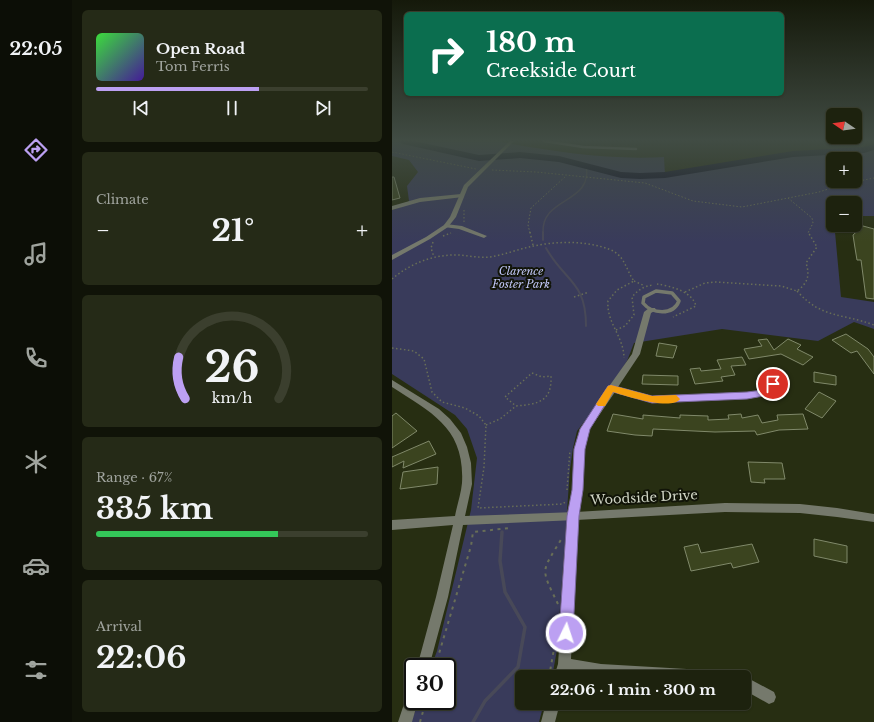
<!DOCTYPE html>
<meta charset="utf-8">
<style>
:root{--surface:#1d220e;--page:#252a17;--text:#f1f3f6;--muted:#a0a49e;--line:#3b3f2e;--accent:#bca0f2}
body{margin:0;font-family:"Libre Baskerville",serif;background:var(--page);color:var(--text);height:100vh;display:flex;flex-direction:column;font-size:15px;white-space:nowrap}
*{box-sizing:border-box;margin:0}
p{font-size:13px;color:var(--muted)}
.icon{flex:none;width:22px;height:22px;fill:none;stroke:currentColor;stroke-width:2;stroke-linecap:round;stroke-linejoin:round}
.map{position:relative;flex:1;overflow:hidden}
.panel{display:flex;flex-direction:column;gap:10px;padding:10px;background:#101308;width:320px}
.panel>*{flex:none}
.top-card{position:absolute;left:12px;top:12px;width:380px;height:84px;border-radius:6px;box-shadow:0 1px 3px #0004,0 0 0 1px var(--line);background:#0b6e4f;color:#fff;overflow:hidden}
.needle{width:26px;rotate:283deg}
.tools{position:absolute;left:434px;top:108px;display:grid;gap:8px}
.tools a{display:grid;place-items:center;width:36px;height:36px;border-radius:6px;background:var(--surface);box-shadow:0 1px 3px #0004,0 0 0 1px var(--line);font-size:20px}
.speed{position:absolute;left:12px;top:658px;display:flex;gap:8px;font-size:20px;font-weight:700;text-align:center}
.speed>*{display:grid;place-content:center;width:52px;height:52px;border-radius:50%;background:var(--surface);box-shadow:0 1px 3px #0004,0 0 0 1px var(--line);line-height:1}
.speed .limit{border:2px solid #111;border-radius:6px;background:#fff;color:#111}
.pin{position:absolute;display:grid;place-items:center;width:34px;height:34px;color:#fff;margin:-17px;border:2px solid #fff;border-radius:50%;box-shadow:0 1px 4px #0007}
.me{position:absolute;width:44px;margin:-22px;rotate:4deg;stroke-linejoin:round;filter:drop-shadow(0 0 3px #0008)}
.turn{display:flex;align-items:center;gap:14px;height:84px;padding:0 16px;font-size:18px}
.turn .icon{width:52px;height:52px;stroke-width:2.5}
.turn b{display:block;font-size:28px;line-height:34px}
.big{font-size:30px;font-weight:800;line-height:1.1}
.panel .card{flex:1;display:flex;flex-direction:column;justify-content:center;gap:6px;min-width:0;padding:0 14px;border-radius:6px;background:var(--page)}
.panel .dial{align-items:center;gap:0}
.dial svg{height:104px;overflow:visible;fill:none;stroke:var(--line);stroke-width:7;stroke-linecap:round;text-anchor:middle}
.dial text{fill:var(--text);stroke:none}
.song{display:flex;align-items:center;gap:12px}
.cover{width:48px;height:48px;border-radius:6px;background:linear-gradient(135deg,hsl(120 70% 55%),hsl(260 70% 35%))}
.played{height:4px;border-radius:2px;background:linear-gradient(90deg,var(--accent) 60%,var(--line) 60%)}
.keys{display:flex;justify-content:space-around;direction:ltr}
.heat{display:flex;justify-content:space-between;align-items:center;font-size:22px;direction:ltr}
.charge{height:6px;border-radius:3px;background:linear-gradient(90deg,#34c759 67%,var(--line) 0)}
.trip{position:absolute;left:123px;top:670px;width:236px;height:40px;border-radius:6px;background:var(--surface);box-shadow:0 1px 3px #0004,0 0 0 1px var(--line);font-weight:800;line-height:40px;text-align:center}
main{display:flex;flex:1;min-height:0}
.menu{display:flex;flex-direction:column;width:72px;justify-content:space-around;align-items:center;background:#0c0e06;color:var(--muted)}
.menu .icon{width:28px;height:28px}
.menu .on{color:var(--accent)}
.menu b{font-size:18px;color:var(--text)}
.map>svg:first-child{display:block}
.green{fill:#393b5b;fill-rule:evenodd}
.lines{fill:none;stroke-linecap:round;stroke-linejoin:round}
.stream-far2{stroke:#484958;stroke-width:1.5}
.stream-far1{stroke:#484958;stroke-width:2}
.stream{stroke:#484958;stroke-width:3.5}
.river{fill:#0d0d2a;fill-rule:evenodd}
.building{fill:#3b441f;stroke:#80896a}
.path-far2{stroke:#686e57;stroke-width:1;stroke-dasharray:1.5 2;stroke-linecap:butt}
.path-far1{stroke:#686e57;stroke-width:1.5;stroke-dasharray:1.5 2.5;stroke-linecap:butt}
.path{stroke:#686e57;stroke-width:2;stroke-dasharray:3 4.5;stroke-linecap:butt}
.service-far1{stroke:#75796c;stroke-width:2.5}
.service{stroke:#75796c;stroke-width:3.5}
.minor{fill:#75796c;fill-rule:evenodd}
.tertiary{fill:#75796c;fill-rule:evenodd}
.route{fill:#bca0f2;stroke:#7a689d}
.slow{fill:#f59e0b}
.labels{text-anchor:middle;stroke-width:4;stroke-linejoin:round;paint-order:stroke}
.park-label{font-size:11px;font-style:italic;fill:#c2c8fa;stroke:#111408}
.near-street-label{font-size:13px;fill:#d0d5c5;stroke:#111408}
</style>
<main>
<nav class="menu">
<b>22:05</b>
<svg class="icon on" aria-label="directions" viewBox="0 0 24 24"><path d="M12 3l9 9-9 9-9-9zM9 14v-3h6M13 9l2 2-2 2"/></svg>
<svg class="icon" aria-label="music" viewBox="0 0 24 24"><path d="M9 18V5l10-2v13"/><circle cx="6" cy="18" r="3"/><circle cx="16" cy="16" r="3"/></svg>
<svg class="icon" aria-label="phone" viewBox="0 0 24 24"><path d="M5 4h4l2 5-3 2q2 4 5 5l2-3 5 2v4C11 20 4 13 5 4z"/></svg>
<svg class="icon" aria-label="climate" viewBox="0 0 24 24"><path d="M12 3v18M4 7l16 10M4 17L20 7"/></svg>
<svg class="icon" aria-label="car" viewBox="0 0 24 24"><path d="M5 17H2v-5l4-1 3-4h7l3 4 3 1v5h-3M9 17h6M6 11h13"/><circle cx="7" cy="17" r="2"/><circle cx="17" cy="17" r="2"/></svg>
<svg class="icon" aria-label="filters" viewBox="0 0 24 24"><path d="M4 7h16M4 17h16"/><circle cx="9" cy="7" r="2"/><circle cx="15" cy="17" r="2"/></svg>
</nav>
<section class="panel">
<div class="card">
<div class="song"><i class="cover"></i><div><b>Open Road</b><p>Tom Ferris</p></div></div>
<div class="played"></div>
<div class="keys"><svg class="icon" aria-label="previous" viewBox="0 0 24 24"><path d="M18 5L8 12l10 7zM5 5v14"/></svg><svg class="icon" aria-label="pause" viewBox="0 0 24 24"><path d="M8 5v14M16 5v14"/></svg><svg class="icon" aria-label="next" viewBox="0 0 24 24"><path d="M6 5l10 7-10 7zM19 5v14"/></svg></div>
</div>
<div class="card"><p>Climate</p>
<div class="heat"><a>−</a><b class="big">21°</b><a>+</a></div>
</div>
<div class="card dial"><svg viewBox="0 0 100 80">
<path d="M14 69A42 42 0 1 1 86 69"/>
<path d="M14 69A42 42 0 0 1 9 37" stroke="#bca0f2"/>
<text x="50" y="56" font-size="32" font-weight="700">26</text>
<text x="50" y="72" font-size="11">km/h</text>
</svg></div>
<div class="card"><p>Range · 67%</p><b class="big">335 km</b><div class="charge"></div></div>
<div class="card"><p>Arrival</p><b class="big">22:06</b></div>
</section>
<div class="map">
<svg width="482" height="722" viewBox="0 0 482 722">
<rect width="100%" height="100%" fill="#272e12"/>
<path class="green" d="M 0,141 L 110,141 L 109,142 C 164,152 217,160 272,157 L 273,175 L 401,154 L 472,150 L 482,147 L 482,216 L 468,216 L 463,219 L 463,203 L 441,203 L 441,225 L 453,225 L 443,232 L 449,297 L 482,302 L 482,329 L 462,322 L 426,341 L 330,329 L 242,343 L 235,361 L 216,391 L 185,431 L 181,448 L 178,469 L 165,650 L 160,677 L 130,677 L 130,703 L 152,703 L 147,722 L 19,722 L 27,701 L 55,701 L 55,667 L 39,667 L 45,651 L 79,510 L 85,458 L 75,429 L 63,415 L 0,374 L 0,210 L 9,207 L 17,201 L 15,186 L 26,172 L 17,160 L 0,156 ZM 441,159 L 463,159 L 463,181 L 441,181 Z"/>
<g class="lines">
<path class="stream-far2" d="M 151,233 C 149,196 202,204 194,165"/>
<g class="stream-far1">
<polyline points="151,232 151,240"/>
<path d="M 154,248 C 173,282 194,281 194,326"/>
</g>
<polyline class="stream" points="81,722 93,701 126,667 133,627 113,592 108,561 110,532"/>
<polygon class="river" points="6,141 22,141 87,155 128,152 167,156 229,172 248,173 273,172 401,151 471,147 482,144 482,150 472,153 401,157 273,178 248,179 229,178 167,162 128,158 87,161 11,144"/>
</g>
<g class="building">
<polygon points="0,177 2,177 8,198 0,200"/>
<polygon points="471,226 482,229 482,299 474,298 469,260 465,260 463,248 461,235"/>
<polygon points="454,334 476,349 482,357 482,374 465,351 459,353 440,340"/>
<polygon points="375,339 382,350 396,339 409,345 405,349 421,357 411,365 389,354 357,359 352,349 370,346 366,340"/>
<polygon points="267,343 285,346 281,358 264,356"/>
<polygon points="350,357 354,365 339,366 343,375 329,377 331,381 303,384 298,369 308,368 309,371 329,369 325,360"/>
<polygon points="422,372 444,376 444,385 422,382"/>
<polygon points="251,375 286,376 286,385 250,384"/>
<polygon points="427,392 444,401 430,418 413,409"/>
<polygon points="4,413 25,431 0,448 0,416"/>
<polygon points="221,414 251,419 251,415 288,418 288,415 316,416 316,420 337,419 336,415 349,414 350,418 366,415 370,423 386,420 385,415 411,414 416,429 387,430 365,435 363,431 323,432 261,429 260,436 243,435 215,431"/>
<polygon points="37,441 44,454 11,468 12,461 0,467 0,457"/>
<polygon points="356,462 390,463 393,479 372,479 373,483 359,482"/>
<polygon points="46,467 45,484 8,489 11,472"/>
<polygon points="422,539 455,546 455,563 422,556"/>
<polygon points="306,544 309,553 360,544 367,562 341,568 339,563 299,571 292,547"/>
</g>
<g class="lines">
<g class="path-far2">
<polyline points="0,152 84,169"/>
<polyline points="100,170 144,172 253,183 301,201 350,207 427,192 452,184 482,178"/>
<polyline points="396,198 420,218 421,223 416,233"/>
<polyline points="72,210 72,222"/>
<polyline points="138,233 136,225 139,208 174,176"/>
</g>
<g class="path-far1">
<polyline points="138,232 141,245"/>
<polyline points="51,236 59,233"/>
<polyline points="41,242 39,248 42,257"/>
<path d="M 0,279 C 19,263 42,254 68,255 C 78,256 88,258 98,257 C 111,255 124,250 137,247 C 162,241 195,240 219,250 C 233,256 234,270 242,281 L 225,290 L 216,301 C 214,322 232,337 232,358"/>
<polyline points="242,281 253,286"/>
<path d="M 265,284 C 278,286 300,291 304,306 L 281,317"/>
<path d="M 405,291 C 430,319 450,313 482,325"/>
<path d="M 293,292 L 313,283 L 323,282 L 389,286 L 405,291 C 416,283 418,275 414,263 L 425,247 L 416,232"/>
<polyline points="182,297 197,292"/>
<path d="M 224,330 L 233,326 L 242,315 L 240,297 C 246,290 252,286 261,285"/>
<polyline points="0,348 22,351 32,359 40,392 50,402 73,408 87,416 94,425 92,467 86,508 171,504 174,501"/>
<path d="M 140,373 L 150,377 L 159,376 C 160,402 146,404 124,406 L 113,397 Z"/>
<polyline points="94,425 108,419 124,406"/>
<polyline points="175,490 178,450"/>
</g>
<g class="path">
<path d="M 166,604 C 148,567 149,573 170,538"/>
<polyline points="43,667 79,546 81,532 118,528"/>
<polyline points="157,677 162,649"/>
<polyline points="28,722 34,701"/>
</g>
<polyline class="service-far1" points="152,141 191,147 244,149"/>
<path class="service" d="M 264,291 L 280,293 L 287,301 C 281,316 260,314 251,303 L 252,297 Z"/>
<g class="minor">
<polygon points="69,194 72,196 71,197 28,202 0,210 0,206 28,198"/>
<polygon points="54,224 70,226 95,236 92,238 67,229 52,227 52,225"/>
<polygon points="257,308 263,308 264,310 259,313 248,354 226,387 260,396 355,393 371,390 386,373 392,373 393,375 377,395 355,399 260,402 223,392 197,430 193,449 190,490 186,516 179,659 209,664 329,671 334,672 335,677 219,677 176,671 174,677 162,677 166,664 176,516 180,490 183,449 188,429 216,389 216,386 218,385 240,354 252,312"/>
<polygon points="352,676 382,692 384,697 382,702 377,704 352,690 352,677 351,677"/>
<polygon points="154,703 168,703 163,722 149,722"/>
</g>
<g class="tertiary">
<polygon points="118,141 122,141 76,187 64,217 56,227 38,239 0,260 0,255 34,237 52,225 58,217 72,185"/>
<path d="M 0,380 L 47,409 L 58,419 L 69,433 L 75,447 L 79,463 L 80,484 L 73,516 L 184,512 L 333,503 L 408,504 L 445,508 L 482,514 L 482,522 L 445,517 L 408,513 L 333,512 L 184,520 L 71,525 L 56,597 L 37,667 L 25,667 L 44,597 L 61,525 L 0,530 L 0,520 L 63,516 C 65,505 69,494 70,483 C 73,428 40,413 0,387 Z"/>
<polygon points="21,690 21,701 26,701 20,722 6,722 16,692"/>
</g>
</g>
<linearGradient id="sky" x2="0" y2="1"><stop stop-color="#15190a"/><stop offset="0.58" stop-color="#414c44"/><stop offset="1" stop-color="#414c44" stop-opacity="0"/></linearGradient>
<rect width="482" height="242" fill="url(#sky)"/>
<polygon class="route" points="381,381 386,384 377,395 355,399 260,403 221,392 198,429 193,449 191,490 187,516 181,633 179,638 174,640 169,638 167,633 175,516 180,490 182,449 188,429 216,386 219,385 260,396 355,392 371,390 378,382"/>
<path class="slow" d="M 219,385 L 260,396 L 284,395 L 288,399 C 280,411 234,396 221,392 L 213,406 L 206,406 L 204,404 L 216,386 Z"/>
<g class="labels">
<g class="park-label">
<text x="129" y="275">Clarence<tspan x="129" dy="13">Foster Park</tspan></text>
</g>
<g class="near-street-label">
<text transform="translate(252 497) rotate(-3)" y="5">Woodside Drive</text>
</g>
</g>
</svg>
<div class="tools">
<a><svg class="needle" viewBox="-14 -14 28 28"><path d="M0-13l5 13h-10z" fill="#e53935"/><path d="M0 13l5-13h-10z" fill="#a0a49e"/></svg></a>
<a>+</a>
<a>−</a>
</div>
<div class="speed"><div class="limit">30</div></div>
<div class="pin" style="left:381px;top:384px;background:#d93025"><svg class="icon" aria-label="arrive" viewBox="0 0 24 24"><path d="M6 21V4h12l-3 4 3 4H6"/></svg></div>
<svg class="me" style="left:174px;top:633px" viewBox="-20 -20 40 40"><circle r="17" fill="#bca0f2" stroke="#fff" stroke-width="3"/><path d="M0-11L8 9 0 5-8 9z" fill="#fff"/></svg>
<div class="trip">22:06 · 1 min · 300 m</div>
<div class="top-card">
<div class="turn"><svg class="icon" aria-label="right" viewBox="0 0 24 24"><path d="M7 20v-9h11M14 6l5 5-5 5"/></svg><div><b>180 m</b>Creekside Court</div></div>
</div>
</div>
</main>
